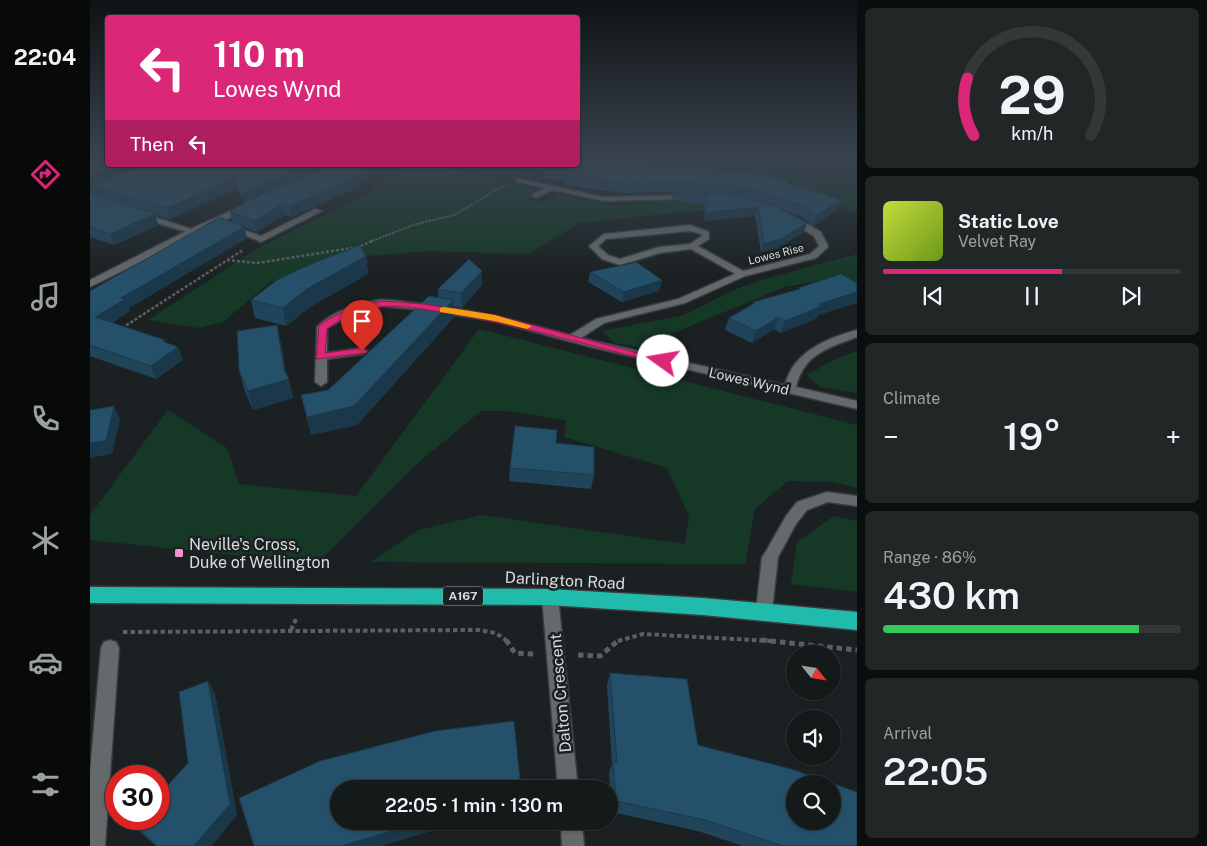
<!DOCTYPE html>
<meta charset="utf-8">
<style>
:root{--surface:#14191a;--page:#212627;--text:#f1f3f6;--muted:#9da0a2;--line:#333839;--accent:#db2777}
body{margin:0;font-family:"Public Sans",sans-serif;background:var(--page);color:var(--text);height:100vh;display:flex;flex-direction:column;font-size:19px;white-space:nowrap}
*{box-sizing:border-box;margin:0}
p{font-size:16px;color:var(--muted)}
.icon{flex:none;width:28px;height:28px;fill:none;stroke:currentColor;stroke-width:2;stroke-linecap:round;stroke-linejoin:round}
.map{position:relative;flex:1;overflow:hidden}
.panel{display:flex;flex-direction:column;gap:8px;padding:8px;background:#0b0e0e;width:350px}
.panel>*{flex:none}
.guide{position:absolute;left:15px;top:15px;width:475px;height:152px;border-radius:5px;box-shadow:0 1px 4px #0004,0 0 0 1px var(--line);background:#db2777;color:#fff;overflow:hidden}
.needle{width:32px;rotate:120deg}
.fabs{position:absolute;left:696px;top:645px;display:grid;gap:10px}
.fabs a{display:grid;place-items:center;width:55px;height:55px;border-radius:50%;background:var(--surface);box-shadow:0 1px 4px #0004,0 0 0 1px var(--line);font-size:25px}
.speed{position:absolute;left:15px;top:765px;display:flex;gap:10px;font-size:25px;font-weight:700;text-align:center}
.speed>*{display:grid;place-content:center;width:65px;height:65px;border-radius:50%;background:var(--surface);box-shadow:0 1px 4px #0004,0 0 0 1px var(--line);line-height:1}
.speed .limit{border:8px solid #d22;background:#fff;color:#111}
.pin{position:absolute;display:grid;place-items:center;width:42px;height:42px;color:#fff;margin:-51px -21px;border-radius:50% 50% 50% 0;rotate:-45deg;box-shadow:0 0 5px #0007}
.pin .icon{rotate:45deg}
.me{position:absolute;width:55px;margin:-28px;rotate:283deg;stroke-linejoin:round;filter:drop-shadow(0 0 4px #0008)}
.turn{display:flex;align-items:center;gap:18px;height:105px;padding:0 25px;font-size:22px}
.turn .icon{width:65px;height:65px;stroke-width:2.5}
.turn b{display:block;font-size:35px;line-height:42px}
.then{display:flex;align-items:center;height:48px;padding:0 25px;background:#0003;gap:10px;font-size:19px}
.big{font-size:38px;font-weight:600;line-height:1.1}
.panel .widget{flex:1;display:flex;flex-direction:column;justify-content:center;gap:8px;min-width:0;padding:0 18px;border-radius:8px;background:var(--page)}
.panel .dial{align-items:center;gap:0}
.dial svg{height:130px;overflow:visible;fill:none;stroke:var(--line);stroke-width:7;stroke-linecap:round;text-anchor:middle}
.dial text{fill:var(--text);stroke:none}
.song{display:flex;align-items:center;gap:15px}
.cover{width:60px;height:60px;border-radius:8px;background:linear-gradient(135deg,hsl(70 70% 55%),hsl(80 70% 35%))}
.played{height:5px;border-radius:2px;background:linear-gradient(90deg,var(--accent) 60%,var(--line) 60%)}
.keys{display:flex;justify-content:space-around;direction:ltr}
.heat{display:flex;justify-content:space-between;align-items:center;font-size:28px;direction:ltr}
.charge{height:8px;border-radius:4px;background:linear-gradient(90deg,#34c759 86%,var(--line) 0)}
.trip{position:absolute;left:240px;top:780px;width:288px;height:50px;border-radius:25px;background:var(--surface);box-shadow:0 1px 4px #0004,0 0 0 1px var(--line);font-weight:600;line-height:50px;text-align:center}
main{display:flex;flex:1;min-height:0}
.dock{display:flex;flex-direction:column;width:90px;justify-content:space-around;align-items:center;background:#080a0a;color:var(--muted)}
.dock .icon{width:35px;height:35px}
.dock .on{color:var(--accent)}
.dock b{font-size:22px;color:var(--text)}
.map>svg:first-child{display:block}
.green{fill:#163826}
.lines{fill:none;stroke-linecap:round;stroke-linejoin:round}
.lane-casing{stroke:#383c3d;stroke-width:3}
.street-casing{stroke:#383c3d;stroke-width:3}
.secondary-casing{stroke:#383c3d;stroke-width:3}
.highway-casing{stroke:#383c3d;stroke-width:3}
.path-far3{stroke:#5b6061;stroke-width:2;stroke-dasharray:2.5 1;stroke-linecap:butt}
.path-far2{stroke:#5b6061;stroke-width:2.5;stroke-dasharray:3 2;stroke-linecap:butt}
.path-far1{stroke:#5b6061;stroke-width:4;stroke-dasharray:4.5 3;stroke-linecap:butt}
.path{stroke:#5b6061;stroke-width:5;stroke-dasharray:5.5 4;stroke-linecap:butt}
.lane{fill:#646a6b;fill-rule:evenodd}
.street{fill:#646a6b;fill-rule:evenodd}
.secondary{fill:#646a6b;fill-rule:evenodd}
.highway{fill:#21bbac;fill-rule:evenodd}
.wall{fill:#20455b;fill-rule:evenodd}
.shaded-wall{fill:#1a384a}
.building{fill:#25506a;stroke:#1a384a;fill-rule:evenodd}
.route{fill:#db2777;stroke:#8e194d}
.slow{fill:#f59e0b}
.poi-dot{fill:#f690cf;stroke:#1b2122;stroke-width:2}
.labels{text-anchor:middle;stroke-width:5;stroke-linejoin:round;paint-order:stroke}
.far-street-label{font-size:11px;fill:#d8dbdc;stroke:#1b2122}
.shield{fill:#1b2122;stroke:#9fa3a4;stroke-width:1}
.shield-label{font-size:12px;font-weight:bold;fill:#d8dbdc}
.street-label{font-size:14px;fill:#d8dbdc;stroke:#1b2122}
.near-poi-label{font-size:16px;fill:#d8dbdc;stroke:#1b2122;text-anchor:start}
.near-street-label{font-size:16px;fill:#d8dbdc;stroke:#1b2122}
</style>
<main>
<nav class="dock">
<b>22:04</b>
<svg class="icon on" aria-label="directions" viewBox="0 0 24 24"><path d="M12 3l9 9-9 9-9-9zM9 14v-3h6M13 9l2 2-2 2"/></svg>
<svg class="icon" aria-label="music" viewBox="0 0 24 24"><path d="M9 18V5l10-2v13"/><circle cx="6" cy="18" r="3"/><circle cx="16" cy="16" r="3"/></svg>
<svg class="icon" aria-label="phone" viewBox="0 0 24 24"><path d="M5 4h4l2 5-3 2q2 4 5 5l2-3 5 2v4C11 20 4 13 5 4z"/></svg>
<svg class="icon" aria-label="climate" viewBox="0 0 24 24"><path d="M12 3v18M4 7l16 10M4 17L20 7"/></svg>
<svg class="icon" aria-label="car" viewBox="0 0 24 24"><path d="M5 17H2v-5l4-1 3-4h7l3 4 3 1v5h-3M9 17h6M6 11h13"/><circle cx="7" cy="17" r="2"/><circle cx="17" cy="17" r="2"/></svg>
<svg class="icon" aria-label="filters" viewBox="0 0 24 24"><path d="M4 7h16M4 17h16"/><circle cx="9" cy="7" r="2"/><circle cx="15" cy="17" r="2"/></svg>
</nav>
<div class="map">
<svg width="767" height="846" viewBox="0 0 767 846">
<rect width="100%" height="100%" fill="#1b2122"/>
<g class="green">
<polygon points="584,159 674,159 718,175 742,170 767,180 767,213 686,177 661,172 595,163 541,171"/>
<polygon points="313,165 346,165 428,184 444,190 439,199 449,203 468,195 525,206 573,201 620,203 614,210 489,223 439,254 338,251 250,258 179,283 133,322 108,328 58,320 170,247 275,195"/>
<polygon points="767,254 767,295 738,279 695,287 549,347 525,343 512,331 594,315 644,290 674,279"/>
<polygon points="389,329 767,425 767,488 744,482 698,481 665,509 655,564 281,562 328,530 392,515 595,544 599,516 577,468 474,437 476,420 416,411 391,411 329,462 227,564 0,540 0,515 78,410 137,448 149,484 266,496"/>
<polygon points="767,351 767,393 730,387 717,375 745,359"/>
<polygon points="744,516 767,521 767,592 701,584 707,542"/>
</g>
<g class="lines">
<g class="lane-casing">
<g id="lane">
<polygon points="225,209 232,211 171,242 137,228 141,225 171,236"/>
<path d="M 600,225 L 619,232 L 619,239 L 608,246 L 655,272 L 655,276 L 649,276 L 601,249 L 570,253 L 530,265 L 512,259 L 499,246 L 514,234 ZM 600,231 L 611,234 L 612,236 L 600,244 L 569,247 L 530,259 L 518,255 L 508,246 L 516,239 Z"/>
</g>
</g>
<g class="street-casing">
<g id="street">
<polygon points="426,178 514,197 598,195 602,197 598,199 514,201 462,190 446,198 442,196 443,194 455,188 426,182"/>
<polygon points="47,213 53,213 107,231 100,233 47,217"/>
<path d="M 697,216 L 703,216 L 731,232 L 738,246 L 737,248 L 726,258 L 655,276 L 595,303 L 514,323 L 491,338 L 695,385 C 703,352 737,338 767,330 L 767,337 C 738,348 714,354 706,387 L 767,401 L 767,409 L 501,347 L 404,321 L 334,310 L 291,306 L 274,309 L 237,328 L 237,353 L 272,348 L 277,351 L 272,354 L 237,359 L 237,382 L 231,386 L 225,382 L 227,327 C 241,312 269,303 289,300 C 300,299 312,302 323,303 C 377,308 428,321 480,335 L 506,319 L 588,299 L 649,272 L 720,254 L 729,246 L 724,236 L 697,220 Z"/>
<polygon points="737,492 767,496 767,506 738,502 717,510 706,524 688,557 682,611 680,616 674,618 668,616 666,611 672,557 675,553 696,516 707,502"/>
<polygon points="460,590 466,592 468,597 488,789 468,789 452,597 454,592"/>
<polygon points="20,640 26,642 29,648 15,846 0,846 0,772 11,648 14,642"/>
<polygon points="471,821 492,821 494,846 472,846"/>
</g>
</g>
<g class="secondary-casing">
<polygon id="secondary" points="152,206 159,208 0,287 0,280 100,229"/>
</g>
<g class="highway-casing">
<polygon id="highway" points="0,587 459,589 613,598 767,612 767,630 613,615 459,605 0,603"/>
</g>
<polyline class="path-far3" points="279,242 326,224 364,215 415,185"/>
<g class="path-far2">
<polyline points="137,260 167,263 268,247 283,241"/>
<polyline points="32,328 153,250"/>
</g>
<g class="path-far1">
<polyline points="201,630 207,617"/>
<polyline points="33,632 389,630 406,633 417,641"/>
<polyline points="528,641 553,634 682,641"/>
</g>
<g class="path">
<polyline points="416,640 425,653 444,654"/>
<polyline points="671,640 767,650"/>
<polyline points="488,655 510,656 529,640"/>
</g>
<use href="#lane" class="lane"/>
<use href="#street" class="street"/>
<use href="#secondary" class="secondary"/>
<use href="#highway" class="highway"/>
</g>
<g class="wall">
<path d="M 0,159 L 18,165 L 289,165 L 277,171 L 278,181 L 269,185 L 270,186 L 201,217 L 195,215 L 167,232 L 154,227 L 157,238 L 39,308 L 40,311 L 22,323 L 75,340 L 76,343 L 88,347 L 93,360 L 66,379 L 0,356 L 0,291 L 142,222 L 140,212 L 154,203 L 147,188 L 80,219 L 65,215 L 68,225 L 24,245 L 0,237 L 0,192 L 3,194 L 1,188 L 0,189 ZM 228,171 L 219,175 L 184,190 Z"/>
<polygon points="488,159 531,159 527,160 697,180 697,183 751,200 747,210 723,226 710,216 695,211 714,232 688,248 671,252 665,216 614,221 615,205 582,200 583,192 533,193 475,185 476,180 455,178 455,170 435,169 435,165 488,165"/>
<polygon points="276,256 278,274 220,307 196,326 165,318 161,300"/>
<polygon points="392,271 392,285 372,308 364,306 364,317 267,425 221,435 211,395 238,390 348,297 348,289"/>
<polygon points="500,272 572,280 569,291 532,302 498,282"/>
<polygon points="751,274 727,318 691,333 684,329 662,343 635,330 639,318 662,305 663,302 707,290 708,288"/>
<polygon points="191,343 196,373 199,379 203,398 163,410 154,389 149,370"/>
<polygon points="466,443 504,475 501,489 419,481 420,468"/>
<polygon points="520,673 608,745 767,846 653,846 608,831 522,812 519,773 522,764 517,686"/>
<polygon points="118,681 125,694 147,815 121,846 66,846 52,834 43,823 98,763"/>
<polygon points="249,821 391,821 362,825 290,846 164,846"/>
</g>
<g class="shaded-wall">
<polygon points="33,165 63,165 0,186 1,188 0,189 0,177"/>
<polygon points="217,165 241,165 154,203 152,193"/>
<polygon points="274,165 289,165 277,171 278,181 269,185 270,186 201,217 199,206 266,176"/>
<polygon points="144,178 147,188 80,219 77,208"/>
<polygon points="751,200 747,210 723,226 727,215"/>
<polygon points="193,204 195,215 167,232 164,221"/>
<polygon points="668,207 665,216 614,221 616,212"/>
<polygon points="65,214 68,225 24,245 20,234"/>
<polygon points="717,223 714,232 688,248 671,252 674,243"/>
<polygon points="154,227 157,238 39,308 40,311 10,330 5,317 31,298"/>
<polygon points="276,256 278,274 220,307 196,326 193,308 217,289"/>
<polygon points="392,271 392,285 372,308 371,293"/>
<polygon points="572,280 569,291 532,302 534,292"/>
<polygon points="767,292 767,303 729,315 727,318 691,333 695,321 729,304"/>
<polygon points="363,300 364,317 267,425 221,435 217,417"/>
<polygon points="689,317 684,329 662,343 666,331"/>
<polygon points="187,325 191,343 197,380 199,379 203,398 163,410 158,391 194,370"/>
<polygon points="88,347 93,360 66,379 61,366"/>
<polygon points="24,406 30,420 22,454 0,458 0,443"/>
<polygon points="118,681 125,694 147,815 121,846 104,846"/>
<polygon points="335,821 361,821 362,825 290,846 251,846"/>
</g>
<g class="building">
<polygon points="0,159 18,159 18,165 33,165 0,177"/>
<polygon points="488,159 517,159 672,174 697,180 695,182 751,200 727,215 713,206 666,190 596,182 534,183 476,176 480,170 456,168 457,165 488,165"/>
<polygon points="54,165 217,165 152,193 144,178 77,208 0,186"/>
<polygon points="239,165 275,165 277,171 266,176 268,176 199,206 193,204 164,221 140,212 157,201 219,175"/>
<polygon points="0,192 65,214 20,234 0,227"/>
<polygon points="583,192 641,195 685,206 717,223 691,239 674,243 668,207 616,212 617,196"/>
<polygon points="130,217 154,227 31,298 35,299 5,317 75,340 72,341 88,347 61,366 0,345 0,291"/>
<polygon points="270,245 276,256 217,289 193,308 161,300 187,280 221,264"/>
<polygon points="379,259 392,271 371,293 348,289"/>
<polygon points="546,262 572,280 534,292 500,272"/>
<polygon points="751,274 767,283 767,292 729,304 732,306 695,321 689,317 666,331 639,318 665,303 663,302 710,289 708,288"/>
<polygon points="339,296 363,300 264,406 217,417 211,395 238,390"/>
<polygon points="187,325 194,370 199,379 158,391 149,370 147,331"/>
<polygon points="24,406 16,441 0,443 0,410"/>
<polygon points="425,426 467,430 466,443 504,447 504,475 420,468"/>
<path d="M 520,673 L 597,679 L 608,745 L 701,769 L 767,792 L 767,846 L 693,846 L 615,820 L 526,801 L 523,762 L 527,762 ZM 705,784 L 742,784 L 742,821 L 705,821 Z"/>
<polygon points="118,681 140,804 104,846 67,846 43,823 46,819 69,819 69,795 98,763 89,692"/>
<polygon points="424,721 431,789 249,789 249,821 335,821 251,846 164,846 149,798 230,761 345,731"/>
</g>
<linearGradient id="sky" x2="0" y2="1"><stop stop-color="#0f1213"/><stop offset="0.57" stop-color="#39434f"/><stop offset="1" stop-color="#39434f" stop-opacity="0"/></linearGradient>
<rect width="767" height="277" fill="url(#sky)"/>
<path class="route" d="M 292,301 L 334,304 L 405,315 L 578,361 L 573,364 C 501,346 430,325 357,313 C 336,310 310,304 289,307 C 269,309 253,318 237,329 L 235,353 L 272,348 L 277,351 L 276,353 L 226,359 L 229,325 C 249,312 267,305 292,301 Z"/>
<polygon class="slow" points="354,307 405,315 442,326 437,329 405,321 350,312 350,308"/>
<rect class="poi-dot" x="84" y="548" width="10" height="10" rx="2.5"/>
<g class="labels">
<g class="far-street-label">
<text transform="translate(686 254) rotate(-14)" y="4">Lowes Rise</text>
</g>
<rect class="shield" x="353" y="586.5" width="40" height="19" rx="4"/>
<g class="shield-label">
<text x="373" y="600">A167</text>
</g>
<g class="street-label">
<text transform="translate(659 381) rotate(13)" y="5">Lowes Wynd</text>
</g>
<g class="near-poi-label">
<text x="99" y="550">Neville's Cross,<tspan x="99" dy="18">Duke of Wellington</tspan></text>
</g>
<g class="near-street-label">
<text transform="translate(475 580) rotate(3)" y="6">Darlington Road</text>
<text transform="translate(470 693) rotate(-95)" y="6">Dalton Crescent</text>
</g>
</g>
</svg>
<div class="fabs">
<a><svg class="needle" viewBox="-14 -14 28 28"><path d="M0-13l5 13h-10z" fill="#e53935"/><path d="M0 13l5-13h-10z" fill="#9da0a2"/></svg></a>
<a><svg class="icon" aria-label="sound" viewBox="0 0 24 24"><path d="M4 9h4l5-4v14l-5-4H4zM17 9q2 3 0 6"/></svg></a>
<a><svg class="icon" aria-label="search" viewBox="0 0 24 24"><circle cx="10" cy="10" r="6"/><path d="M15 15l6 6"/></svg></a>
</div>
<div class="speed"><div class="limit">30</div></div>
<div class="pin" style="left:272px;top:351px;background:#d93025"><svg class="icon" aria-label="arrive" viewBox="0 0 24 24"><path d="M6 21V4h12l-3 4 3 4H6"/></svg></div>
<svg class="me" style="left:573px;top:361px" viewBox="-20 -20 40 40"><circle r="19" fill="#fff"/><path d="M0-13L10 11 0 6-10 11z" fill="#db2777"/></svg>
<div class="trip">22:05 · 1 min · 130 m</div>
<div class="guide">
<div class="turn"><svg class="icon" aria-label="left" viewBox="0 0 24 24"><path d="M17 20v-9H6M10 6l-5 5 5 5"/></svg><div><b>110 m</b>Lowes Wynd</div></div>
<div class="then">Then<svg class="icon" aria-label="left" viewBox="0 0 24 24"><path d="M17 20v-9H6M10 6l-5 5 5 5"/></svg></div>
</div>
</div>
<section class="panel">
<div class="widget dial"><svg viewBox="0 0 100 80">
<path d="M14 69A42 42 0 1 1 86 69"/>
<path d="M14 69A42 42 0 0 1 10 34" stroke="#db2777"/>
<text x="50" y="56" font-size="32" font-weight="700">29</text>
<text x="50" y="72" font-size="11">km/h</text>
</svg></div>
<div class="widget">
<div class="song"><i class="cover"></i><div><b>Static Love</b><p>Velvet Ray</p></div></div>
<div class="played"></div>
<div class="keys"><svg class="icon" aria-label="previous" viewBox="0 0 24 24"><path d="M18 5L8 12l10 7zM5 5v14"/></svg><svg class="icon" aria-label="pause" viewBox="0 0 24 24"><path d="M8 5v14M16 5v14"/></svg><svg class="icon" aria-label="next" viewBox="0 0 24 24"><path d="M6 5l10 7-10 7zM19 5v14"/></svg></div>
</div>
<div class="widget"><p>Climate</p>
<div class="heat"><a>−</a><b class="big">19°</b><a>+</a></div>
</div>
<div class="widget"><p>Range · 86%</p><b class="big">430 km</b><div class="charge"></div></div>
<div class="widget"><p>Arrival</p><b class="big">22:05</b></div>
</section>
</main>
